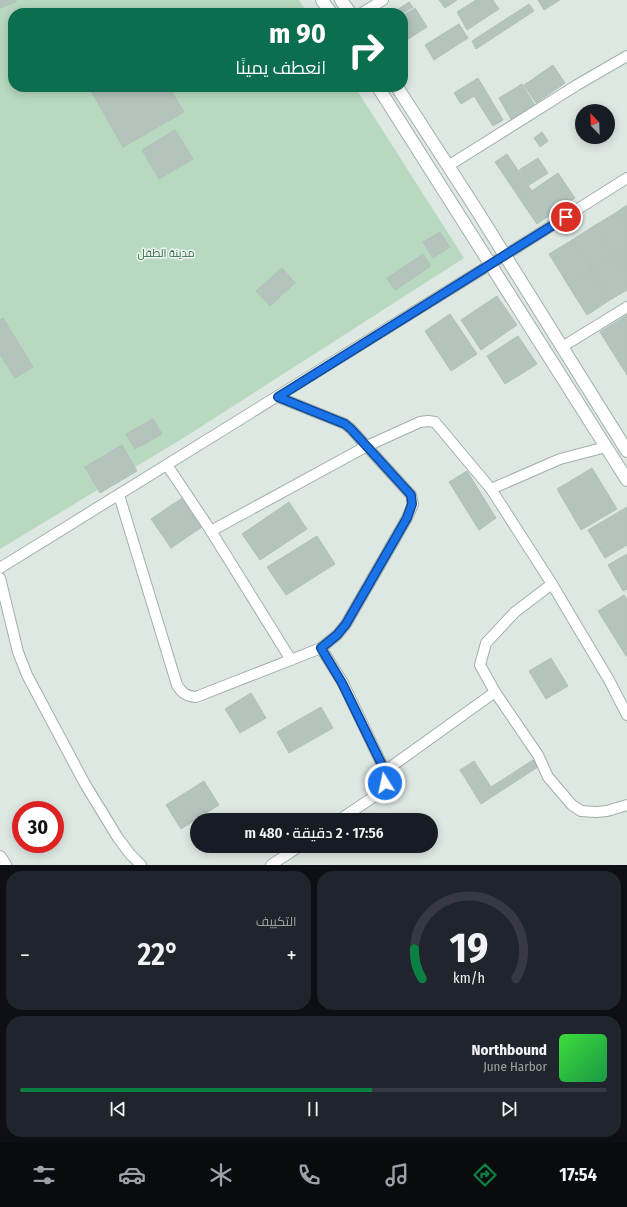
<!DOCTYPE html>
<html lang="ar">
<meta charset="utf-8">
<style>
:root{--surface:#171b24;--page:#20242c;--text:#f1f3f6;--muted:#9ea1a6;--line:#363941;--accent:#0b8043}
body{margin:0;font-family:"Fira Sans Condensed",Cairo,sans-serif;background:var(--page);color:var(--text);direction:rtl;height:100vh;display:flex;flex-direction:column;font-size:15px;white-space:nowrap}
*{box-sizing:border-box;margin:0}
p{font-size:13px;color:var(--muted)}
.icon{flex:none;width:22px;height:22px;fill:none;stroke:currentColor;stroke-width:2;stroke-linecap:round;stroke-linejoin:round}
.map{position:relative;height:865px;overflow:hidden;direction:ltr}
.side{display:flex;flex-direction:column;gap:6px;padding:6px;background:#0d0f14;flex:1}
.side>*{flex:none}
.guide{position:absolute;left:8px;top:8px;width:400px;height:84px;border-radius:16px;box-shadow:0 2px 10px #0003;direction:rtl;background:#0b6e4f;color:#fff;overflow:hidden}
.needle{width:26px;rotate:337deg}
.fabs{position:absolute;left:575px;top:104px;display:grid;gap:8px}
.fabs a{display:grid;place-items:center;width:40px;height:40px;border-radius:50%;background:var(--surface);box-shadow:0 2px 10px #0003;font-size:20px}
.speed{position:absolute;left:12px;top:801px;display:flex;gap:8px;font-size:20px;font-weight:700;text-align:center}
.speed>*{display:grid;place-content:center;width:52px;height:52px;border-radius:50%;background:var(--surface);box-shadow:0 2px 10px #0003;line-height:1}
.speed .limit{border:6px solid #d22;background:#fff;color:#111}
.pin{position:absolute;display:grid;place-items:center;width:34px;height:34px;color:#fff;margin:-17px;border:2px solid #fff;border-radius:50%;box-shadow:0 1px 4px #0007}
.me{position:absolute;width:44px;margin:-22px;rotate:350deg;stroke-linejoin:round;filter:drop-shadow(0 0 3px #0008)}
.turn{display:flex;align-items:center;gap:14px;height:84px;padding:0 16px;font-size:18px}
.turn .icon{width:52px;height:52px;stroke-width:2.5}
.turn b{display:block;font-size:28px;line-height:34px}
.big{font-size:30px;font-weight:600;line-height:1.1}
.side .card{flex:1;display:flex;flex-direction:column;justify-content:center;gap:6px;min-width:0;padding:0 14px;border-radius:16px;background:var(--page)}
.side .dial{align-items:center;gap:0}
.dial svg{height:104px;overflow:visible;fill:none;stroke:var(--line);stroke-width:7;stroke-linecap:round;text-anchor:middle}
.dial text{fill:var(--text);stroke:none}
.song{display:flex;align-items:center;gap:12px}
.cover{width:48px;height:48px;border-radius:6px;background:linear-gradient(135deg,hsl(120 70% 55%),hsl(140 70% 35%))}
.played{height:4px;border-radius:2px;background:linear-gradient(90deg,var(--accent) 60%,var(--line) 60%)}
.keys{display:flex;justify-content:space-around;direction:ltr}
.heat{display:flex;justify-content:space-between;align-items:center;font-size:22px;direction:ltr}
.side .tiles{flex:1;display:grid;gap:6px;grid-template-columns:1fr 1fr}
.card:last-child{grid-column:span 2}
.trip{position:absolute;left:190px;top:813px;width:248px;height:40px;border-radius:20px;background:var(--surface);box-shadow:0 2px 10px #0003;font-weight:600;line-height:40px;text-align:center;direction:rtl}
.tabs{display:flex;height:64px;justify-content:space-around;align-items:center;background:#090b0e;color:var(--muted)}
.tabs .icon{width:28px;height:28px}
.tabs .current{color:var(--accent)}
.tabs b{font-size:18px;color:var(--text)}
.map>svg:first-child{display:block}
.green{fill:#b8d8bf}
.building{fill:#b4c3bc;stroke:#b1c1ba}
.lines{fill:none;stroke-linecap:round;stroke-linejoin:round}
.minor-casing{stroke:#a2afa9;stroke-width:12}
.tertiary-casing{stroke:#a2afa9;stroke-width:14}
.minor{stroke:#fff;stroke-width:10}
.tertiary{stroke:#fff;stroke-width:12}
.route-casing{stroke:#114b97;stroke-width:10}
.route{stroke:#1a73e8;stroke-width:7}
.labels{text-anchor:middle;stroke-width:3;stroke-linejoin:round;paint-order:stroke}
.park-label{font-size:11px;fill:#2f6a42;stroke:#eef5f1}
</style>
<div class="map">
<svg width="627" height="865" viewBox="0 0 627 865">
<rect width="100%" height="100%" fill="#dee8e3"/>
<polygon class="green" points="0,0 299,0 307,13 13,13 13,87 355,87 464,258 185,437 0,549"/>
<g class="building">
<polygon points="0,0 16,0 16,2 0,8"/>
<polygon points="439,0 457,0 445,8"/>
<polygon points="476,0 493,0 499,9 467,30 457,12"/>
<polygon points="538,0 560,0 544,10"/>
<polygon points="409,2 413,7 403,13 392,13"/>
<polygon points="529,4 534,11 476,49 472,41"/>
<polygon points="415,8 427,27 405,41 403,38 403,15"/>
<polygon points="459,24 468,38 434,60 425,45"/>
<polygon points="553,65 565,83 536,103 524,85"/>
<polygon points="478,78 503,120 493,126 474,96 461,104 454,93"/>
<polygon points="522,84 536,107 512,121 499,98"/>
<polygon points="89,87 169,87 184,112 123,147"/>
<polygon points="175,130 193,159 159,179 142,150"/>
<polygon points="542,132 548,141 540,147 534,138"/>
<polygon points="507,154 532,191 520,199 495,162"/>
<polygon points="538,158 548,173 529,185 519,170"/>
<polygon points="558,173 575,198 537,224 520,199"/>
<polygon points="627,205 627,228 617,212"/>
<polygon points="617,212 627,228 627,247 613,256 594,226"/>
<polygon points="594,226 613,256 591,270 572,240"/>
<polygon points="440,232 450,247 433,258 423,242"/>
<polygon points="572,240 591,270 568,285 549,254"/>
<polygon points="627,247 627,278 613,256"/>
<polygon points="423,254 431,266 395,290 387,278"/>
<polygon points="613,256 627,278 627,290 610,300 591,270"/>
<polygon points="282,268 295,283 270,306 256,291"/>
<polygon points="591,270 610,300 587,315 568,285"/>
<polygon points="497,296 517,325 481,350 461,320"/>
<polygon points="450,314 477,354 451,371 425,331"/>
<polygon points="627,315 627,348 615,356 600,332"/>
<polygon points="3,318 33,367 15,378 0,354 0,320"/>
<polygon points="518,336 537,364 505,384 487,356"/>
<polygon points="627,348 627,375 615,356"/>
<polygon points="153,419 162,434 135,449 126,434"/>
<polygon points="122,445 137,471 100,493 85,467"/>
<polygon points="592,468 617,509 581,530 557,489"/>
<polygon points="467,471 496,518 479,530 449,482"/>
<polygon points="185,496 205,525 171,548 151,519"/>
<polygon points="289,502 307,529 260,560 242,534"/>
<polygon points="627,507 627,545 605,558 588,530"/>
<polygon points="317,536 335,564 286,595 267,567"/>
<polygon points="627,554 627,589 623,591 608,565"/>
<polygon points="624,595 627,600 627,656 626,656 598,611"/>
<polygon points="551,658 568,686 546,699 529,671"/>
<polygon points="251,693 266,718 240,733 225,709"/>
<polygon points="321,707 333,728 289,753 277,732"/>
<polygon points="533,760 538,767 481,804 460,770 474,761 491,787"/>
<polygon points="204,781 219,805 181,829 166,805"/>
</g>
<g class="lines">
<g class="minor-casing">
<g id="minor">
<polyline points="362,13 383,0"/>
<polyline points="448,166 577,85 627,56"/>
<polyline points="562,347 627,307"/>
<polyline points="278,397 345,424 351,429 411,495 413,504 407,518 346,624 337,635 321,648 343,683 385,771 385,783 378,794 339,820"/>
<polyline points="167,465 211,531 291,660"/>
<path d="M 119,495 L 177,685 C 182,693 186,696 196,697 L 321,648"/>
<polyline points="211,531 367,446 420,422 428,421 435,422 491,489"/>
<polyline points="0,568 491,264 627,178"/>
<polyline points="0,578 18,652 27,675 85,784 118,838 130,854 141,865"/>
<polyline points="552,584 609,680 627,715"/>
<polyline points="495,692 538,755 548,777 572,805 581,811 596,812 607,811 627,805"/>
<polyline points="385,771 495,692 480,665 486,643 515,612 552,584 491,489 560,459 606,447"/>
<polyline points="271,865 300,846"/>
</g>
</g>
<g class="tertiary-casing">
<g id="tertiary">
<polyline points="322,0 331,13"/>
<polyline points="341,0 350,13"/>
<polyline points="378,87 627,480"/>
<polyline points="397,87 476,209 627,451"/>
<polyline points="0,857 5,865"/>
</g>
</g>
<use href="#minor" class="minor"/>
<use href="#tertiary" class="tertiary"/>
</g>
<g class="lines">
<g class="route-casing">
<polyline id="route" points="385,783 385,771 342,683 321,648 337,635 346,624 407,518 412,504 411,495 351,429 345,424 278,397 566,217"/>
</g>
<use href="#route" class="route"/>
</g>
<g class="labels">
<g class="park-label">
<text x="166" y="257">مدينة الطفل</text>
</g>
</g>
</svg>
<div class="fabs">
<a><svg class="needle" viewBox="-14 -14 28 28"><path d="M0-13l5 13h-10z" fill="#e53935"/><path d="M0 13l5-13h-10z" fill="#9ea1a6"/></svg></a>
</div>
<div class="speed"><div class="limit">30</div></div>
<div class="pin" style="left:566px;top:217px;background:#d93025"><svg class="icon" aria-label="arrive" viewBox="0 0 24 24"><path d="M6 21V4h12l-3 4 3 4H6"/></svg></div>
<svg class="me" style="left:385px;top:783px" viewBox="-20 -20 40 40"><circle r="17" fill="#1a73e8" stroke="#fff" stroke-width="3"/><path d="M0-11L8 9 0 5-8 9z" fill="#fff"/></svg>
<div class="trip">17:56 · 2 دقيقة · 480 m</div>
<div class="guide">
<div class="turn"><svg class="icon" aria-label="right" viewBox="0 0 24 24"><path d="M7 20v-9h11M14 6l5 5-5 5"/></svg><div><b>90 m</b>انعطف يمينًا</div></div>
</div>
</div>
<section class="side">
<div class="tiles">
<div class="card dial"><svg viewBox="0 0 100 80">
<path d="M14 69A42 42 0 1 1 86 69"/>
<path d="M14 69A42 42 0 0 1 8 46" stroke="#0b8043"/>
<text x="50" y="56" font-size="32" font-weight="700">19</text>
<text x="50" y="72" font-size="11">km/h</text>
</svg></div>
<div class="card"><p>التكييف</p>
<div class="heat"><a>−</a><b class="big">22°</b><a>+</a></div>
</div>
<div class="card">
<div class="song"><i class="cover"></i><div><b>Northbound</b><p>June Harbor</p></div></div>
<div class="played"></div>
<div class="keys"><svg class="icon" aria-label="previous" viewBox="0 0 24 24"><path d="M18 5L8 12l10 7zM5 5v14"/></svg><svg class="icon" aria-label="pause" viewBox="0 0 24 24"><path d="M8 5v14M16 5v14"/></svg><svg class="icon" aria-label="next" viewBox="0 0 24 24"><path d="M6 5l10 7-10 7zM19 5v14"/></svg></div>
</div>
</div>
</section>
<nav class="tabs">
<b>17:54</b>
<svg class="icon current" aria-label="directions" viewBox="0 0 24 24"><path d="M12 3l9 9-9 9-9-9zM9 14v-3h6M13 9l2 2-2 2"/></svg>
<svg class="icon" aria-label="music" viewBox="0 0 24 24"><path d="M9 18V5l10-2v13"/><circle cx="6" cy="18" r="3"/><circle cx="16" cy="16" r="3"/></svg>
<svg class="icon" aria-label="phone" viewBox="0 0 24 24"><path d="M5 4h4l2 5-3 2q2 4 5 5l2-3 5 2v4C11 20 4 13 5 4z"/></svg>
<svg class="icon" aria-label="climate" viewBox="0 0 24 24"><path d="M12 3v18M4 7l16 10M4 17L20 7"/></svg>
<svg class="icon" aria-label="car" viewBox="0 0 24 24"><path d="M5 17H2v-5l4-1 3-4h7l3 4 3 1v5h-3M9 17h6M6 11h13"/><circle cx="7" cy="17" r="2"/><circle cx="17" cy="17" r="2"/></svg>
<svg class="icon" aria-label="filters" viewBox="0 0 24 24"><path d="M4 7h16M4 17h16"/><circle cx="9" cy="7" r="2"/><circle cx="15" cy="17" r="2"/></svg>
</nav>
